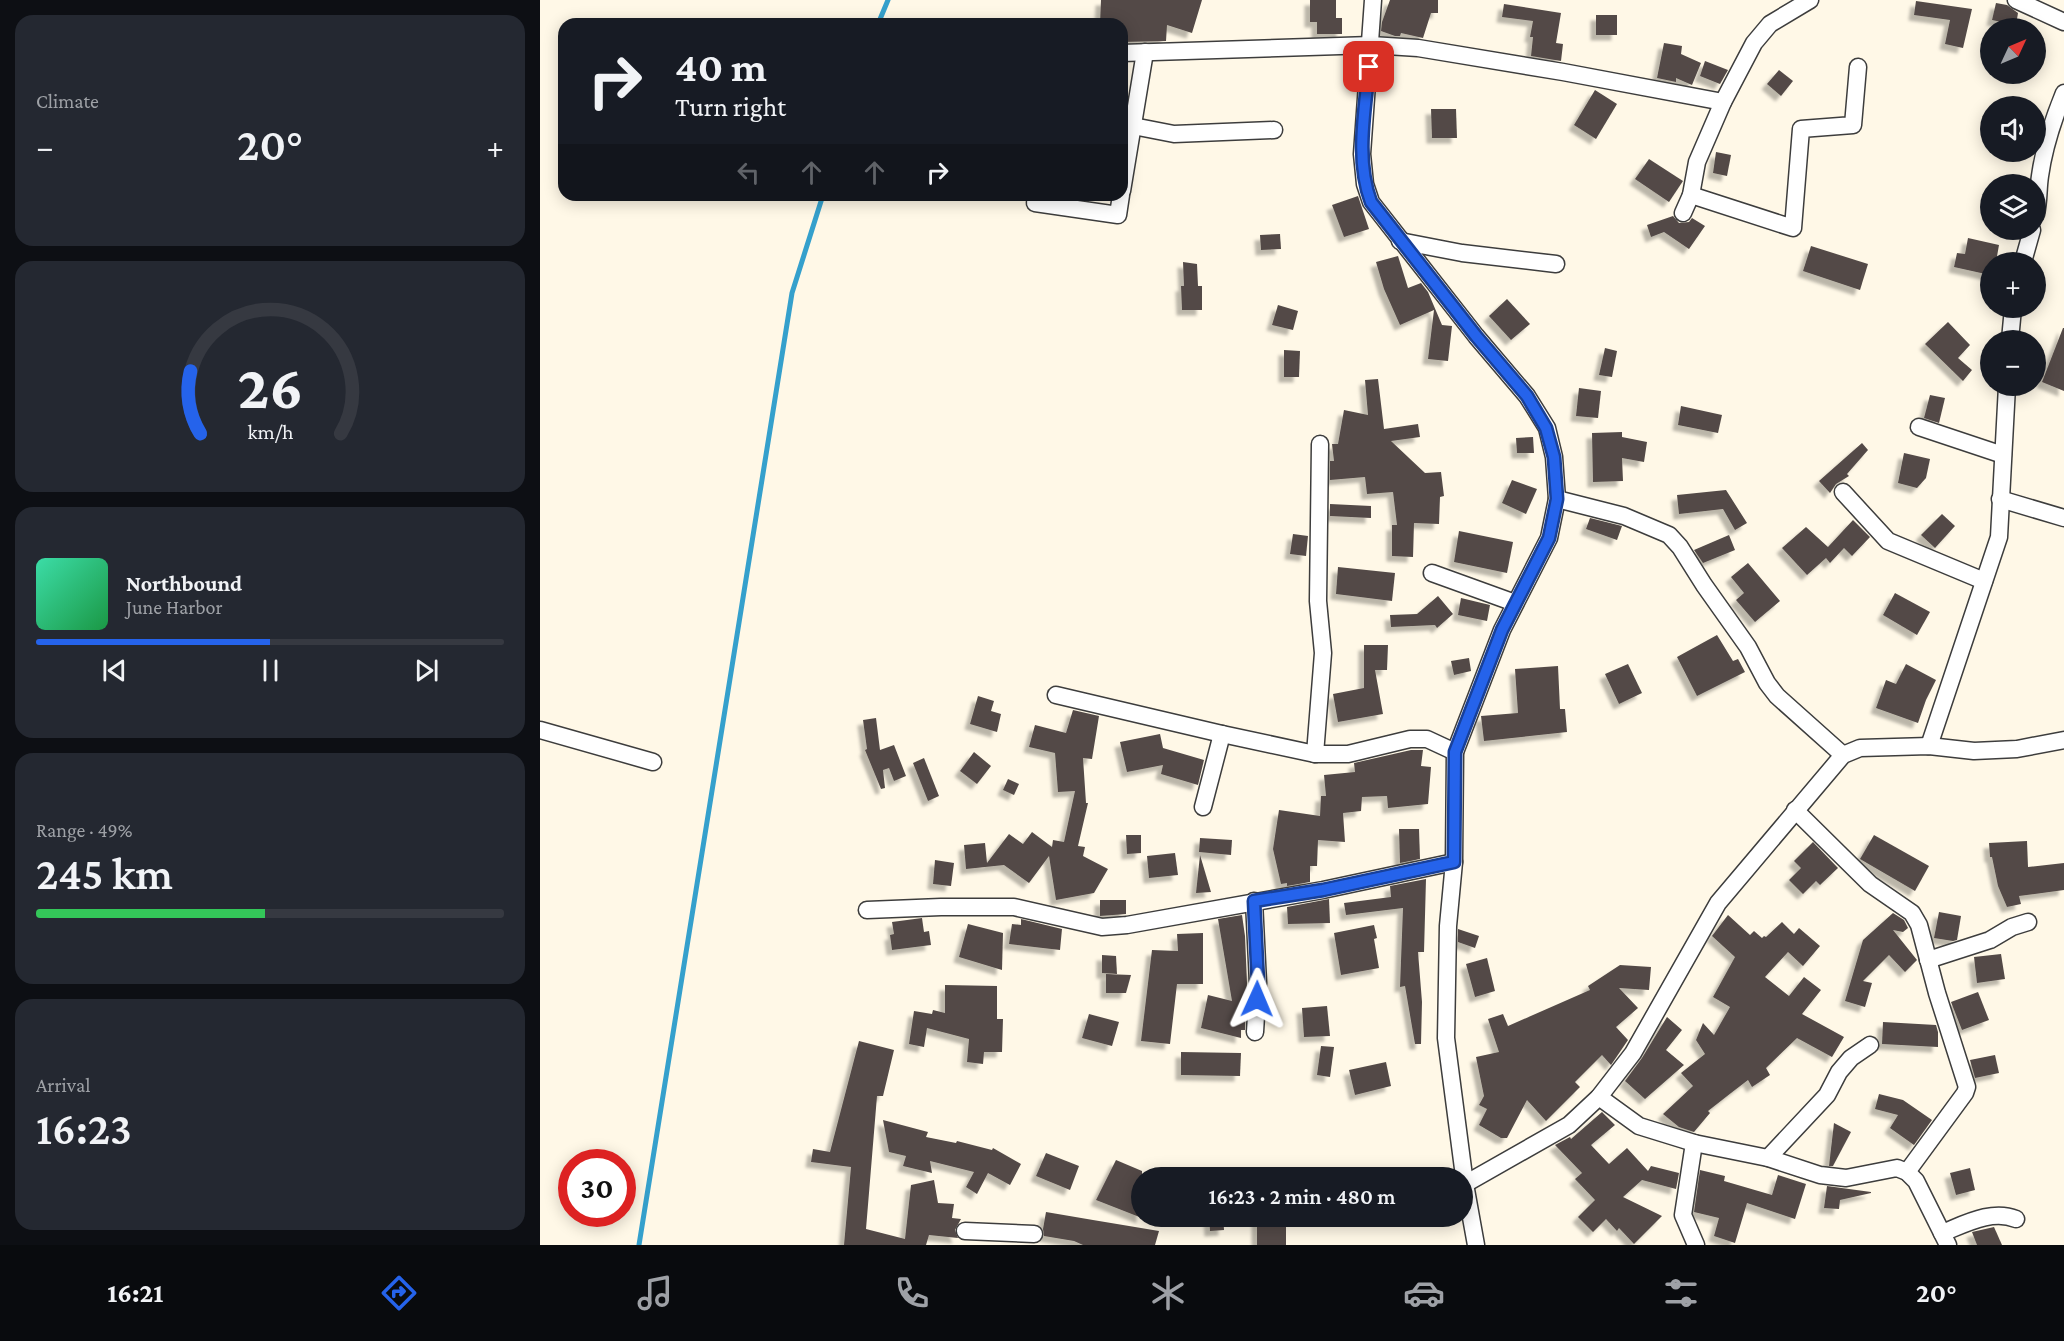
<!DOCTYPE html>
<meta charset="utf-8">
<style>
:root{--surface:#171b24;--page:#242831;--text:#f1f3f6;--muted:#9ea1a6;--line:#363941;--accent:#2563eb}
body{margin:0;font-family:"Crimson Pro",serif;background:var(--page);color:var(--text);height:100vh;display:flex;flex-direction:column;font-size:22px;white-space:nowrap}
*{box-sizing:border-box;margin:0}
p{font-size:20px;color:var(--muted)}
.icon{flex:none;width:33px;height:33px;fill:none;stroke:currentColor;stroke-width:2;stroke-linecap:round;stroke-linejoin:round}
.map{position:relative;flex:1;overflow:hidden}
.panel{display:flex;flex-direction:column;gap:15px;padding:15px;background:#0d0f14;width:540px}
.panel>*{flex:none}
.banner{position:absolute;left:18px;top:18px;width:570px;height:183px;border-radius:18px;box-shadow:0 3px 15px #0003;background:#171b24;color:var(--text);overflow:hidden}
.needle{width:39px;rotate:46deg}
.fabs{position:absolute;left:1440px;top:18px;display:grid;gap:12px}
.fabs a{display:grid;place-items:center;width:66px;height:66px;border-radius:50%;background:var(--surface);box-shadow:0 3px 15px #0003;font-size:30px}
.speed{position:absolute;left:18px;top:1149px;display:flex;gap:12px;font-size:30px;font-weight:700;text-align:center}
.speed>*{display:grid;place-content:center;width:78px;height:78px;border-radius:50%;background:var(--surface);box-shadow:0 3px 15px #0003;line-height:1}
.speed .limit{border:9px solid #d22;background:#fff;color:#111}
.pin{position:absolute;display:grid;place-items:center;width:51px;height:51px;color:#fff;margin:-26px;border-radius:12px;box-shadow:0 3px 9px #0006}
.me{position:absolute;width:66px;margin:-33px;rotate:1deg;stroke-linejoin:round;filter:drop-shadow(0 0 4px #0008)}
.turn{display:flex;align-items:center;gap:21px;height:126px;padding:0 18px;font-size:27px}
.turn .icon{width:78px;height:78px;stroke-width:2.5}
.turn b{display:block;font-size:42px;line-height:51px}
.lanes{display:flex;align-items:center;height:57px;padding:0 18px;background:#0003;justify-content:center;gap:30px;direction:ltr}
.lanes .off{opacity:.35}
.big{font-size:45px;font-weight:600;line-height:1.1}
.panel .widget{flex:1;display:flex;flex-direction:column;justify-content:center;gap:9px;min-width:0;padding:0 21px;border-radius:18px;background:var(--page)}
.panel .dial{align-items:center;gap:0}
.dial svg{height:156px;overflow:visible;fill:none;stroke:var(--line);stroke-width:7;stroke-linecap:round;text-anchor:middle}
.dial text{fill:var(--text);stroke:none}
.song{display:flex;align-items:center;gap:18px}
.cover{width:72px;height:72px;border-radius:9px;background:linear-gradient(135deg,hsl(160 70% 55%),hsl(140 70% 35%))}
.played{height:6px;border-radius:3px;background:linear-gradient(90deg,var(--accent) 50%,var(--line) 50%)}
.keys{display:flex;justify-content:space-around;direction:ltr}
.heat{display:flex;justify-content:space-between;align-items:center;font-size:33px;direction:ltr}
.charge{height:9px;border-radius:4px;background:linear-gradient(90deg,#34c759 49%,var(--line) 0)}
.trip{position:absolute;left:591px;top:1167px;width:342px;height:60px;border-radius:30px;background:var(--surface);box-shadow:0 3px 15px #0003;font-weight:600;line-height:60px;text-align:center}
.dock{display:flex;height:96px;justify-content:space-around;align-items:center;background:#090b0e;color:var(--muted)}
.dock .icon{width:42px;height:42px}
.dock .active{color:var(--accent)}
.dock b{font-size:27px;color:var(--text)}
main{display:flex;flex:1;min-height:0}
.map>svg:first-child{display:block}
.lines{fill:none;stroke-linecap:round;stroke-linejoin:round}
.stream{stroke:#35a0cc;stroke-width:5}
.building{fill:#534a47;filter:url(#shadow)}
.minor-casing{stroke:#3d3d3d;stroke-width:19}
.minor{stroke:#fff;stroke-width:16}
.route-casing{stroke:#184099;stroke-width:15}
.route{stroke:#2563eb;stroke-width:10}
</style>
<main>
<section class="panel">
<div class="widget"><p>Climate</p>
<div class="heat"><a>−</a><b class="big">20°</b><a>+</a></div>
</div>
<div class="widget dial"><svg viewBox="0 0 100 80">
<path d="M14 69A42 42 0 1 1 86 69"/>
<path d="M14 69A42 42 0 0 1 9 37" stroke="#2563eb"/>
<text x="50" y="56" font-size="32" font-weight="700">26</text>
<text x="50" y="72" font-size="11">km/h</text>
</svg></div>
<div class="widget">
<div class="song"><i class="cover"></i><div><b>Northbound</b><p>June Harbor</p></div></div>
<div class="played"></div>
<div class="keys"><svg class="icon" aria-label="previous" viewBox="0 0 24 24"><path d="M18 5L8 12l10 7zM5 5v14"/></svg><svg class="icon" aria-label="pause" viewBox="0 0 24 24"><path d="M8 5v14M16 5v14"/></svg><svg class="icon" aria-label="next" viewBox="0 0 24 24"><path d="M6 5l10 7-10 7zM19 5v14"/></svg></div>
</div>
<div class="widget"><p>Range · 49%</p><b class="big">245 km</b><div class="charge"></div></div>
<div class="widget"><p>Arrival</p><b class="big">16:23</b></div>
</section>
<div class="map">
<svg width="1524" height="1245" viewBox="0 0 1524 1245">
<defs>
<filter id="shadow"><feDropShadow dx="-5.5" dy="5.5" stdDeviation="1.5" flood-color="#0004"/></filter>
</defs>
<rect width="100%" height="100%" fill="#fff8e7"/>
<g class="lines">
<g class="stream">
<polyline points="338,24 348,0"/>
<polyline points="99,1245 252,293 283,195"/>
</g>
</g>
<g class="building">
<polygon points="561,0 662,0 652,33 627,25 626,41 582,42 582,24 560,24"/>
<polygon points="770,0 796,0 796,18 802,18 802,34 777,34 777,22 770,22"/>
<polygon points="850,0 898,0 898,13 891,13 883,38 861,33 860,36 855,36 841,31 842,22"/>
<polygon points="1376,1 1432,9 1423,48 1405,44 1410,20 1374,15"/>
<polygon points="1456,3 1467,5 1478,13 1476,25 1452,20"/>
<polygon points="964,4 1021,13 1016,43 1023,44 1021,61 991,56 993,37 990,37 993,21 962,17"/>
<rect x="1056" y="15" width="21" height="20"/>
<polygon points="1124,43 1142,46 1141,54 1161,63 1152,85 1136,78 1136,82 1117,78"/>
<polygon points="1165,61 1188,70 1180,84 1160,76"/>
<polygon points="1239,70 1253,81 1241,96 1227,84"/>
<polygon points="1055,90 1077,104 1056,139 1034,125"/>
<polygon points="891,109 916,109 917,138 892,138"/>
<polygon points="1176,152 1191,155 1187,176 1173,173"/>
<polygon points="1109,159 1143,181 1129,202 1095,179"/>
<polygon points="818,196 829,229 804,237 792,205"/>
<polygon points="1133,216 1139,223 1149,222 1152,218 1165,226 1149,249 1124,232 1111,237 1107,225"/>
<polygon points="740,234 741,249 721,250 720,235"/>
<polygon points="1428,238 1459,245 1456,262 1450,262 1450,275 1414,267 1417,253 1425,254"/>
<polygon points="1271,246 1328,264 1320,290 1263,271"/>
<polygon points="858,256 868,288 881,283 888,292 902,325 912,326 908,361 888,359 894,310 860,325 844,289 836,262"/>
<polygon points="643,262 657,264 658,286 662,286 662,310 642,310 641,286 644,286"/>
<polygon points="967,299 990,324 971,340 949,316"/>
<polygon points="738,305 758,311 753,330 732,325"/>
<polygon points="1408,322 1430,345 1418,358 1432,370 1423,381 1385,344"/>
<polygon points="1523,328 1524,328 1524,391 1502,382"/>
<polygon points="1065,348 1077,351 1072,377 1059,375"/>
<polygon points="744,350 760,351 759,377 744,377"/>
<polygon points="838,379 844,429 878,424 880,437 851,441 885,473 901,472 904,496 900,497 899,524 874,523 873,557 852,556 852,525 857,525 853,492 827,494 825,477 790,480 790,461 794,461 792,444 798,444 804,410 828,415 825,380"/>
<polygon points="1039,388 1061,391 1058,418 1036,416"/>
<polygon points="1390,395 1405,398 1399,423 1384,418"/>
<polygon points="1141,406 1182,415 1178,433 1138,425"/>
<polygon points="1082,432 1082,437 1107,442 1104,462 1082,458 1083,481 1053,482 1052,433"/>
<polygon points="993,437 994,453 977,453 976,438"/>
<polygon points="1322,443 1328,450 1307,474 1309,476 1296,484 1290,493 1279,481"/>
<polygon points="1364,453 1390,459 1386,478 1377,488 1358,483"/>
<polygon points="972,480 997,489 986,514 962,503"/>
<polygon points="1186,490 1207,523 1195,530 1183,509 1139,514 1137,495"/>
<polygon points="790,504 831,506 831,518 790,516"/>
<polygon points="1402,514 1415,526 1395,548 1381,535"/>
<polygon points="1050,518 1082,526 1077,540 1046,529"/>
<polygon points="1313,520 1330,537 1312,556 1304,548 1290,563 1286,558 1267,575 1242,548 1266,527 1288,547"/>
<polygon points="919,531 973,542 967,573 914,562"/>
<polygon points="753,534 768,536 766,556 750,554"/>
<polygon points="1189,535 1195,550 1163,563 1154,550"/>
<polygon points="1208,563 1240,601 1215,622 1196,600 1204,593 1191,577"/>
<polygon points="798,567 855,573 852,601 796,594"/>
<polygon points="1355,593 1390,612 1377,635 1343,615"/>
<polygon points="898,596 913,614 897,628 895,625 851,627 850,615 877,614"/>
<polygon points="921,598 950,605 947,621 918,615"/>
<polygon points="1177,635 1193,661 1198,659 1205,672 1157,696 1137,657"/>
<polygon points="824,645 848,645 847,670 835,670 843,714 798,722 793,694 824,688"/>
<polygon points="929,658 931,671 914,675 911,661"/>
<polygon points="1088,664 1102,693 1079,704 1065,674"/>
<polygon points="1366,664 1396,680 1386,700 1378,723 1336,708 1346,680 1356,684"/>
<polygon points="1018,666 1020,709 1025,709 1027,732 944,741 941,716 978,713 975,669"/>
<polygon points="438,696 454,701 451,711 461,714 457,732 430,724"/>
<polygon points="533,710 559,716 552,759 543,758 546,803 548,803 538,846 545,847 543,856 568,869 554,893 516,900 509,856 489,883 464,865 426,869 424,845 445,843 447,863 469,834 483,844 492,832 512,847 513,840 524,842 535,791 518,792 515,753 489,747 495,725 526,733"/>
<polygon points="336,718 340,750 354,745 366,776 354,781 349,768 343,770 345,788 341,789 325,750 327,749 323,720"/>
<polygon points="620,734 623,748 664,760 658,785 621,774 623,765 587,772 580,742"/>
<polygon points="871,750 883,750 881,766 891,767 888,804 848,808 847,796 822,797 821,811 803,813 805,842 778,840 777,866 770,866 770,882 747,886 747,883 741,884 733,849 739,810 780,816 781,796 786,796 784,775 815,772 814,763"/>
<polygon points="434,752 451,766 437,784 420,771"/>
<polygon points="384,758 399,796 388,801 373,763"/>
<polygon points="468,779 479,784 474,795 463,790"/>
<polygon points="859,829 879,829 880,859 860,863"/>
<polygon points="586,835 601,835 601,853 587,854"/>
<polygon points="1334,835 1389,866 1375,891 1320,859"/>
<polygon points="660,838 692,840 691,855 659,852"/>
<polygon points="1487,841 1488,867 1524,863 1524,890 1479,896 1481,904 1467,907 1458,886 1452,857 1450,857 1449,843"/>
<polygon points="1273,842 1298,868 1280,885 1276,881 1263,894 1249,880 1261,868 1254,861"/>
<polygon points="635,853 638,875 609,878 607,856"/>
<polygon points="660,855 671,892 656,893"/>
<polygon points="395,860 414,863 411,886 393,884"/>
<polygon points="886,879 884,952 878,952 882,1002 881,1044 875,1044 865,986 860,987 863,908 806,915 804,903 851,897 850,886"/>
<polygon points="789,899 790,923 748,924 747,907"/>
<polygon points="560,900 586,900 586,914 560,916"/>
<polygon points="1399,912 1421,916 1417,940 1413,941 1394,938"/>
<polygon points="1353,913 1364,920 1368,928 1363,932 1353,930 1377,960 1365,972 1349,955 1323,981 1332,983 1325,1007 1305,1001 1323,940"/>
<polygon points="702,915 705,936 707,983 705,1030 701,1030 701,1038 661,1028 668,995 692,1001 678,919"/>
<polygon points="1188,915 1210,935 1214,931 1222,938 1224,936 1226,937 1242,922 1254,934 1259,928 1280,946 1263,966 1248,952 1225,977 1249,996 1264,977 1281,990 1262,1014 1304,1037 1292,1057 1257,1038 1226,1068 1230,1075 1212,1087 1208,1080 1191,1093 1168,1111 1170,1113 1154,1132 1139,1127 1123,1114 1153,1086 1141,1073 1165,1054 1156,1040 1163,1023 1174,1035 1190,1007 1173,997 1195,957 1172,936"/>
<polygon points="382,918 384,932 389,931 391,945 352,950 350,935 354,934 352,922"/>
<polygon points="481,919 522,929 520,950 469,944 472,924 481,925"/>
<polygon points="428,924 463,933 462,970 419,957"/>
<polygon points="834,925 837,938 834,939 839,968 801,975 794,933"/>
<polygon points="918,929 939,936 935,948 918,942"/>
<polygon points="663,933 663,984 637,984 630,1044 601,1041 612,950 638,951 637,934"/>
<polygon points="1461,954 1465,979 1437,983 1434,957"/>
<polygon points="562,955 576,956 577,974 562,973"/>
<polygon points="947,958 955,991 935,997 926,964"/>
<polygon points="1080,965 1111,967 1109,990 1079,988 1098,1008 1076,1027 1088,1040 1071,1065 1062,1055 1035,1082 1040,1087 1006,1121 987,1100 967,1138 961,1138 939,1125 947,1109 939,1105 944,1096 936,1057 959,1052 948,1019 963,1014 968,1026 1050,990 1048,986"/>
<polygon points="566,974 591,975 586,993 566,993"/>
<polygon points="405,985 457,986 457,1019 463,1019 462,1052 444,1052 443,1064 427,1062 429,1039 387,1028 384,1047 369,1044 374,1011 392,1014 393,1010 405,1013"/>
<polygon points="1438,992 1449,1020 1422,1030 1411,1002"/>
<polygon points="787,1006 790,1036 764,1037 762,1008"/>
<polygon points="549,1014 579,1022 572,1046 542,1038"/>
<polygon points="1127,1017 1142,1030 1126,1050 1144,1065 1105,1099 1085,1081 1102,1058"/>
<polygon points="1343,1022 1396,1025 1398,1032 1398,1047 1342,1044"/>
<polygon points="319,1041 354,1050 343,1096 337,1096 326,1229 365,1239 371,1185 394,1180 398,1203 414,1204 412,1218 421,1219 415,1230 418,1238 389,1235 386,1245 304,1245 311,1167 271,1162 273,1149 290,1152"/>
<polygon points="781,1046 794,1047 790,1077 777,1075"/>
<polygon points="641,1052 701,1053 700,1076 641,1075"/>
<polygon points="1455,1055 1459,1073 1435,1078 1430,1060"/>
<polygon points="846,1062 851,1086 815,1095 809,1070"/>
<polygon points="1339,1094 1363,1100 1392,1120 1374,1145 1350,1128 1358,1115 1335,1109"/>
<polygon points="1062,1112 1075,1125 1051,1145 1069,1164 1087,1148 1108,1171 1111,1166 1139,1173 1136,1189 1102,1180 1083,1197 1122,1216 1094,1244 1079,1228 1077,1231 1066,1219 1053,1232 1038,1217 1055,1200 1035,1179 1042,1173 1015,1145 1030,1137 1031,1139"/>
<polygon points="343,1120 388,1132 386,1137 416,1143 417,1141 452,1150 453,1148 481,1164 470,1185 448,1173 437,1194 426,1187 434,1172 390,1161 392,1173 363,1166 366,1156 349,1152"/>
<polygon points="1294,1123 1311,1132 1293,1166 1289,1166"/>
<polygon points="506,1153 539,1166 530,1190 496,1176"/>
<polygon points="576,1160 602,1171 602,1218 556,1200"/>
<polygon points="1430,1168 1435,1190 1416,1195 1410,1173"/>
<polygon points="1160,1170 1185,1176 1184,1181 1232,1195 1238,1175 1266,1184 1255,1219 1207,1203 1195,1243 1174,1236 1179,1218 1154,1212"/>
<polygon points="1287,1186 1331,1192 1331,1193 1300,1200 1299,1209 1284,1208"/>
<polygon points="506,1212 553,1220 619,1231 615,1245 543,1245 534,1241 504,1236 503,1229"/>
<polygon points="669,1216 683,1216 684,1230 670,1231"/>
<rect x="717" y="1216" width="29" height="29"/>
<polygon points="1454,1227 1462,1245 1437,1245 1432,1232"/>
</g>
<g class="lines">
<g class="minor-casing">
<g id="minor">
<polyline points="833,0 822,154 825,184 831,202 936,336 987,396 1007,428 1014,457 1017,499 1009,538 962,630 915,752 914,862 908,926 906,1038 925,1184 936,1245"/>
<polyline points="1476,0 1524,22"/>
<polyline points="582,53 831,45 878,48 1023,72 1183,102"/>
<polyline points="593,126 634,134 734,130"/>
<polyline points="582,191 605,52"/>
<polyline points="1151,195 1253,228 1261,129 1313,125 1318,67"/>
<polyline points="495,203 578,215 581,195"/>
<polyline points="1143,213 1151,195 1157,162 1183,102 1214,43 1230,24 1270,0"/>
<path d="M 1496,214 C 1499,201 1498,189 1500,176 C 1504,147 1513,120 1524,93"/>
<polyline points="860,241 922,253 1016,264"/>
<polyline points="1483,262 1492,230"/>
<polyline points="1470,340 1473,308"/>
<polyline points="1379,427 1463,455"/>
<polyline points="1303,492 1348,541 1444,581"/>
<polyline points="1017,499 1084,516 1129,535 1140,547 1164,585 1208,647 1227,683 1237,696 1303,755"/>
<polyline points="1460,499 1524,518"/>
<polyline points="892,573 975,603"/>
<polyline points="516,695 682,734 775,754 808,754 870,739 887,739 915,752"/>
<polyline points="0,730 113,762"/>
<polyline points="1389,746 1459,537 1467,386"/>
<polyline points="775,754 783,653 778,601 780,444"/>
<polyline points="663,807 682,734"/>
<polyline points="1255,810 1330,884 1372,913 1379,925 1397,993 1427,1087 1425,1093 1367,1172"/>
<polyline points="714,901 718,983 715,1032"/>
<polyline points="327,910 401,907 474,907 562,927 587,925 783,890 914,862"/>
<polyline points="1388,960 1450,940 1472,927 1488,922"/>
<polyline points="1059,1097 1099,1126 1154,1143 1228,1158 1280,1175 1306,1178 1357,1168 1367,1172 1376,1181 1408,1245"/>
<polyline points="1154,1143 1143,1215 1156,1245"/>
<polyline points="1228,1158 1287,1095 1299,1072 1311,1058 1330,1045"/>
<polyline points="925,1184 1029,1125 1059,1097 1093,1053 1178,903 1303,755 1320,748 1389,746 1434,751 1477,749 1524,740"/>
<polyline points="425,1231 494,1234"/>
<path d="M 1402,1233 C 1425,1224 1452,1209 1476,1219"/>
</g>
</g>
<use href="#minor" class="minor"/>
</g>
<g class="lines">
<g class="route-casing">
<path id="route" d="M 717,999 L 718,983 L 714,901 L 783,890 L 914,862 L 915,752 L 962,630 L 1009,538 L 1017,499 L 1014,457 L 1006,428 L 987,396 L 936,336 L 831,202 C 815,159 825,111 829,67"/>
</g>
<use href="#route" class="route"/>
</g>
</svg>
<div class="fabs">
<a><svg class="needle" viewBox="-14 -14 28 28"><path d="M0-13l5 13h-10z" fill="#e53935"/><path d="M0 13l5-13h-10z" fill="#9ea1a6"/></svg></a>
<a><svg class="icon" aria-label="sound" viewBox="0 0 24 24"><path d="M4 9h4l5-4v14l-5-4H4zM17 9q2 3 0 6"/></svg></a>
<a><svg class="icon" aria-label="layers" viewBox="0 0 24 24"><path d="M12 4l9 5-9 5-9-5zM3 14l9 5 9-5"/></svg></a>
<a>+</a>
<a>−</a>
</div>
<div class="speed"><div class="limit">30</div></div>
<div class="pin" style="left:829px;top:67px;background:#d93025"><svg class="icon" aria-label="arrive" viewBox="0 0 24 24"><path d="M6 21V4h12l-3 4 3 4H6"/></svg></div>
<svg class="me" style="left:717px;top:999px" viewBox="-20 -20 40 40"><path d="M0-17L14 15 0 8-14 15z" fill="#2563eb" stroke="#fff" stroke-width="4"/></svg>
<div class="trip">16:23 · 2 min · 480 m</div>
<div class="banner">
<div class="turn"><svg class="icon" aria-label="right" viewBox="0 0 24 24"><path d="M7 20v-9h11M14 6l5 5-5 5"/></svg><div><b>40 m</b>Turn right</div></div>
<div class="lanes"><svg class="icon off" aria-label="left" viewBox="0 0 24 24"><path d="M17 20v-9H6M10 6l-5 5 5 5"/></svg><svg class="icon off" aria-label="ahead" viewBox="0 0 24 24"><path d="M12 20V5M6 11l6-6 6 6"/></svg><svg class="icon off" aria-label="ahead" viewBox="0 0 24 24"><path d="M12 20V5M6 11l6-6 6 6"/></svg><svg class="icon" aria-label="right" viewBox="0 0 24 24"><path d="M7 20v-9h11M14 6l5 5-5 5"/></svg></div>
</div>
</div>
</main>
<nav class="dock">
<b>16:21</b>
<svg class="icon active" aria-label="directions" viewBox="0 0 24 24"><path d="M12 3l9 9-9 9-9-9zM9 14v-3h6M13 9l2 2-2 2"/></svg>
<svg class="icon" aria-label="music" viewBox="0 0 24 24"><path d="M9 18V5l10-2v13"/><circle cx="6" cy="18" r="3"/><circle cx="16" cy="16" r="3"/></svg>
<svg class="icon" aria-label="phone" viewBox="0 0 24 24"><path d="M5 4h4l2 5-3 2q2 4 5 5l2-3 5 2v4C11 20 4 13 5 4z"/></svg>
<svg class="icon" aria-label="climate" viewBox="0 0 24 24"><path d="M12 3v18M4 7l16 10M4 17L20 7"/></svg>
<svg class="icon" aria-label="car" viewBox="0 0 24 24"><path d="M5 17H2v-5l4-1 3-4h7l3 4 3 1v5h-3M9 17h6M6 11h13"/><circle cx="7" cy="17" r="2"/><circle cx="17" cy="17" r="2"/></svg>
<svg class="icon" aria-label="filters" viewBox="0 0 24 24"><path d="M4 7h16M4 17h16"/><circle cx="9" cy="7" r="2"/><circle cx="15" cy="17" r="2"/></svg>
<b>20°</b>
</nav>
